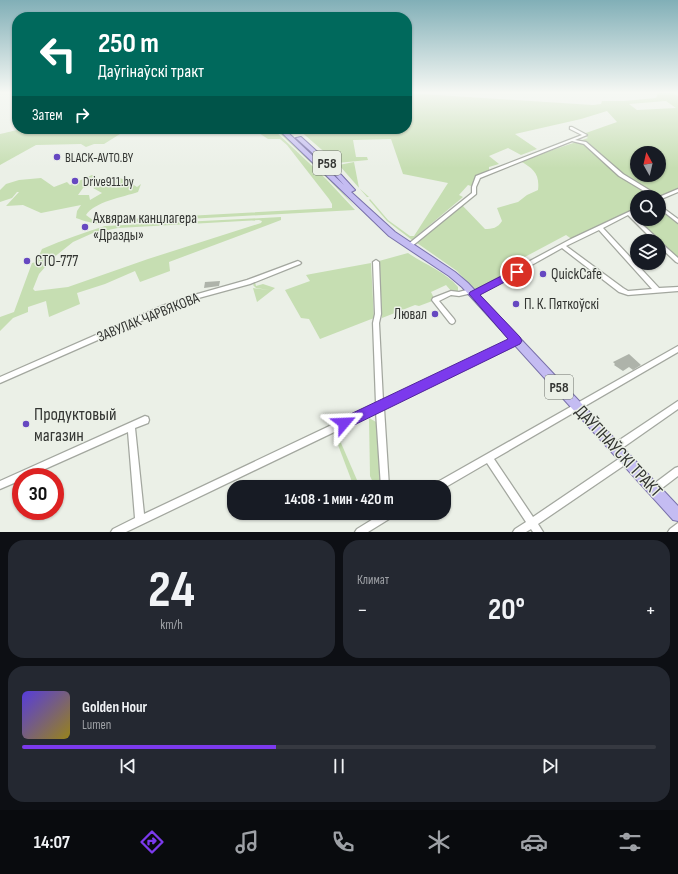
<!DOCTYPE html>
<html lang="ru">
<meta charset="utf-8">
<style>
:root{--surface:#171b24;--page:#242831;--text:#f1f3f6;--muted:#9ea1a6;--line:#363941;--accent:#7c3aed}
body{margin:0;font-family:"Sofia Sans Condensed",sans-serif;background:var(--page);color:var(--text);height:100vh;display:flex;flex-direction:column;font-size:15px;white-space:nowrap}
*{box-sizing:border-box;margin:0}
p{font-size:13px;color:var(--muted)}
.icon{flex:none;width:22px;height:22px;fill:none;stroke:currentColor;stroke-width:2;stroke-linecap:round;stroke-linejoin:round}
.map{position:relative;height:532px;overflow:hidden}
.sheet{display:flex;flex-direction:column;gap:8px;padding:8px;background:#0d0f14;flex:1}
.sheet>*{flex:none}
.hud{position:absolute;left:12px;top:12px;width:400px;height:122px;border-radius:16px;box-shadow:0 1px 3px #0004;background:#00695c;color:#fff;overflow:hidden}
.needle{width:26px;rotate:352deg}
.controls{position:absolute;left:630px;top:146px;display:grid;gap:8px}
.controls a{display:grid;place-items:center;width:36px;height:36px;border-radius:50%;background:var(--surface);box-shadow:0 1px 3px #0004;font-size:20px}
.speed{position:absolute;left:12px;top:468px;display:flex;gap:8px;font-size:20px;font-weight:700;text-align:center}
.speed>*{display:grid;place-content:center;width:52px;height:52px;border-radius:50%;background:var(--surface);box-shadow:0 1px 3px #0004;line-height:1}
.speed .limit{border:6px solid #d22;background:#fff;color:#111}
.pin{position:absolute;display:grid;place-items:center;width:34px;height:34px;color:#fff;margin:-17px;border:2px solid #fff;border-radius:50%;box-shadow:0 1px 4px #0007}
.me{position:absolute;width:44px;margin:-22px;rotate:64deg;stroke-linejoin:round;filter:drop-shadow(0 0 3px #0008)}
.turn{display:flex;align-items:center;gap:14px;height:84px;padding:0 20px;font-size:18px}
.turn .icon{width:52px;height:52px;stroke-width:2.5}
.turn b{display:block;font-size:28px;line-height:34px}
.then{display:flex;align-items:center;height:38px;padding:0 20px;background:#0003;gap:8px;font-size:15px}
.big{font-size:30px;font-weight:700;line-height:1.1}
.sheet .widget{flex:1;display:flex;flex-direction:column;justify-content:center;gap:6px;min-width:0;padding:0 14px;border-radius:16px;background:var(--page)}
.sheet .dial{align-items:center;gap:0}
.dial b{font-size:52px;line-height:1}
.song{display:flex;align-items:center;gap:12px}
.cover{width:48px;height:48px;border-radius:6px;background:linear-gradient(135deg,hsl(250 70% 55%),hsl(50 70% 35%))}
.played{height:4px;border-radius:2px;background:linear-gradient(90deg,var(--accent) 40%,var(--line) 40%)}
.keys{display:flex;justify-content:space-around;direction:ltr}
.heat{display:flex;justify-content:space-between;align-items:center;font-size:22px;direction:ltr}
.sheet .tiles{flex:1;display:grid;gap:8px;grid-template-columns:1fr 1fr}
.widget:last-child{grid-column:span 2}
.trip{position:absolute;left:227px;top:480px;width:224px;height:40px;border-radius:16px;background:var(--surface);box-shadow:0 1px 3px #0004;font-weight:700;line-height:40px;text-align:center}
.tab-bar{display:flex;height:64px;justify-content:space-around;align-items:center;background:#090b0e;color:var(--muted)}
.tab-bar .icon{width:28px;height:28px}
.tab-bar .active{color:var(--accent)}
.tab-bar b{font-size:18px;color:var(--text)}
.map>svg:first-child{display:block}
.green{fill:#c6deb2;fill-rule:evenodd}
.building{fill:#aeb3aa}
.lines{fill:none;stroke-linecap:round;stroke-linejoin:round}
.street-casing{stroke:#a3a79f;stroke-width:2.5}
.primary-casing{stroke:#7870a9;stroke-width:2}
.street{fill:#fff;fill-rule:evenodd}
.primary{fill:#c4bcf2;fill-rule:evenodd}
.route{fill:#7c3aed;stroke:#51269a}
.poi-dot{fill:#6648c1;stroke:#ebf0e7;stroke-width:1.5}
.labels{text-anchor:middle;stroke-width:3;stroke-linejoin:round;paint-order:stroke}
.far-poi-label{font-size:13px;fill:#343633;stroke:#ebf0e7;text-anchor:start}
.shield{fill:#ebf0e7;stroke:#6b6e69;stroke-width:1}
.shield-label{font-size:14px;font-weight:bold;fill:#343633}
.poi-label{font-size:15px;fill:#343633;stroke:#ebf0e7;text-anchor:start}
.street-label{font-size:15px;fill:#343633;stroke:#ebf0e7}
.near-poi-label{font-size:18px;fill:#343633;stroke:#ebf0e7;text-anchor:start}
.near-street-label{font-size:18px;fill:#343633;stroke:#ebf0e7}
</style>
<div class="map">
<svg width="678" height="532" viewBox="0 0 678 532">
<rect width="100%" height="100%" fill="#ebf0e7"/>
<g class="green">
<path d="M 407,93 L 593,105 L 601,104 L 602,101 L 624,101 L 656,98 L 658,93 L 672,93 L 678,96 L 678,189 L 659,197 L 637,197 L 637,219 L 659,219 L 659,206 L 678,221 L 678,261 L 659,241 L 627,213 L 573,240 L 566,235 L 521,259 L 525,263 L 474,290 L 457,271 L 417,243 L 461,204 L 485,229 C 492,229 498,228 502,221 L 497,208 L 518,202 L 527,195 L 538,190 C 540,174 533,168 520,161 L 588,138 L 583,134 L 617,122 L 607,111 L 581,119 L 515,134 L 537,149 L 521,155 L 508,148 L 489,156 L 499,164 L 489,167 L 489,173 L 478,177 L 474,187 L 468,185 L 459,195 L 463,197 L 412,240 L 387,221 L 369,200 L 370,199 L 388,220 L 410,236 L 414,236 L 448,183 L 403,174 L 391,139 L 353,140 L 356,157 L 367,157 L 368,160 L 337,163 L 298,129 L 407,129 ZM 666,101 L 676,108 L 637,110 L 629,104 ZM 637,153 L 659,153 L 659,175 L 637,175 Z"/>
<path d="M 53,129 L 128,129 L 104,144 L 94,144 L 86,147 L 81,144 L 36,145 L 0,165 L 0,134 C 6,133 14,130 20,130 C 30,131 44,134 53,129 Z"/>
<path d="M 253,129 L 273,129 L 326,179 L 355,210 L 114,223 L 114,222 C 103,227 87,222 76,218 L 77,211 L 81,205 L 41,213 L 23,205 L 6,206 L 19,192 L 17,192 L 12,198 L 0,202 L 0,190 L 6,184 L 19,180 L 41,178 L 54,187 L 67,182 L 70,185 L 92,175 L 94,176 L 95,181 L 93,185 L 83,188 L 78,195 L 89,195 L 90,200 L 102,193 L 93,188 L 104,183 L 104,179 C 116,174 127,180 137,187 L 141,184 L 138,192 C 123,197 94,202 86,215 L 94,221 L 332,208 L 332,204 L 329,199 L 287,145 L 280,139 L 268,139 Z"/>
<polygon points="275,129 278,129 333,182 357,209 329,180"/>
<polygon points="354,162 359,188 369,197 367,197 339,165"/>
<path d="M 281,217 L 281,220 L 169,262 L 170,271 L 140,282 L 135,271 L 105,284 L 77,293 L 80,304 L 49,317 L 46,301 L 28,307 L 28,312 L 13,318 L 0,331 L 0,317 L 14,312 L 32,263 L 36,262 L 42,249 C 63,240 83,233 105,226 ZM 259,220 L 262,221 L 261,223 L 148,259 L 68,287 L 35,291 L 33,289 L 39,274 L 53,258 L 73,242 L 93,233 L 118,228 Z"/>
<path d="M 408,253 C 425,265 445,271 458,287 L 458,291 L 452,292 L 446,285 L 444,286 L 431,292 L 435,300 L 419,306 L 415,305 L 382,318 L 379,261 Z"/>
<polygon points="371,263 374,318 320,339 309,319 301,318 285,290 310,281 306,275 311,274"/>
<polygon points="255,282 256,286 263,284 275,288 257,302 253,288 269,290 256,288 253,285"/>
<polygon points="369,418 378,423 381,487 375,487 370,476"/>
<polygon points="335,429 360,487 354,487 335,437"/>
</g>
<g class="building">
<polygon points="220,281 219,286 204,288 205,282"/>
<polygon points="629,354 641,365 633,370 629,367 623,371 614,365 615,364 613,362"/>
</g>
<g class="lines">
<g class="street-casing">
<g id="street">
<polygon points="570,127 572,127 587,135 575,140 586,142 623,174 659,196 659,197 678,189 678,192 659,200 659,197 654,197 619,176 584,144 572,141 480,178 476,187 476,194 411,247 407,247 406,246 407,245 472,193 472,187 476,176 582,135 570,129"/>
<polygon points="659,205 678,219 678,223 659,208"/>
<path d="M 637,208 L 637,211 L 631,214 L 659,240 L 659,241 L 678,258 L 678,263 L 676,262 L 659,246 L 659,241 L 654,241 L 628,215 L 603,228 L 659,288 L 678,287 L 678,291 L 628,295 L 619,292 L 562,248 L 476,296 L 472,296 L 471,294 L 472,293 L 459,296 L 451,295 L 439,301 L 454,319 L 455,321 L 454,323 L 452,324 L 450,323 L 432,300 L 433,298 L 451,291 L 459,292 L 470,289 L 472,289 L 473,291 L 472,292 L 571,239 ZM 599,230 L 652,289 L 628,291 L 623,288 L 566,246 Z"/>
<polygon points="376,260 379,262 381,314 379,323 383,401 515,339 517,338 519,339 520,341 519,343 384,408 389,487 381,487 376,412 126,532 111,532 113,529 135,518 128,432 27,477 21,477 21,480 0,489 0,481 145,416 148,417 149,420 148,423 135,428 144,514 376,404 373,323 375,314 373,262"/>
<polygon points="298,261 300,262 301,263 300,264 250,284 195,299 166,310 0,383 0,377 162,306 194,295 247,280"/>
<polygon points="678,346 678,352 494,459 533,517 623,456 626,455 629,456 630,459 629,462 538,524 543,532 533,532 531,529 526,532 513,532 515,529 526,522 487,463 444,488 444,487 433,487 434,484"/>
<polygon points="678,401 678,409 618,451 615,452 612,451 611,448 612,445"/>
<polygon points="678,467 678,476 657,492 654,493 651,492 650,489 651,486 675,468"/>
<polygon points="383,513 395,513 394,516 368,532 355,532 357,529"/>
<polygon points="678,523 678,532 668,532 670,529"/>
</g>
</g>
<g class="primary-casing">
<polygon id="primary" points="278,129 284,129 344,185 329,168 296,138 301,137 333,166 355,190 351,192 395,232 455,272 468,283 678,506 678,521 673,520 462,287 449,276 389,236"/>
</g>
<use href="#street" class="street"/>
<use href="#primary" class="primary"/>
</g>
<linearGradient id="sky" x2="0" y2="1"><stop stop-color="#81afb7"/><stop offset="0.55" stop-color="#f6f8f4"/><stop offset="1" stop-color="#f6f8f4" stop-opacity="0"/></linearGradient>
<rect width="678" height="168" fill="url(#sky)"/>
<polygon class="route" points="517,268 520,269 522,272 520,274 480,295 520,337 522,341 520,344 348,428 344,430 340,428 338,423 340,419 508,339 469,294 470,292"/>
<g class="poi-dot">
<circle cx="57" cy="157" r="4"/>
<circle cx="75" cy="181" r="4"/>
<circle cx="85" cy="227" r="4"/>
<circle cx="27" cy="261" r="4"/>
<circle cx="543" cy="274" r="4"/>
<circle cx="516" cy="304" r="4"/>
<circle cx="435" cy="314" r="4"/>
<circle cx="26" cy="424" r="4"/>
</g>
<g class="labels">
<g class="far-poi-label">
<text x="65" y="162">BLACK-AVTO.BY</text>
<text x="83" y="186">Drive911.by</text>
</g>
<g class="shield">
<rect x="313" y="151" width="28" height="24" rx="3"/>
<rect x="545" y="375" width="28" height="24" rx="3"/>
</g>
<g class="shield-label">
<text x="327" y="168">Р58</text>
<text x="559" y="392">Р58</text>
</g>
<g class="poi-label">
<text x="93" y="223">Ахвярам канцлагера<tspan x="93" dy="17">«Дразды»</tspan></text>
<text x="35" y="266">СТО-777</text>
<text x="551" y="279">QuickCafe</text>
<text x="524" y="309">П. К. Пяткоўскі</text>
<text x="427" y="319" text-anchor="end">Лювал</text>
</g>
<g class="street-label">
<text transform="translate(148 317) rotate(-22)" y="5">ЗАВУЛАК ЧАРВЯКОВА</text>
</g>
<g class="near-poi-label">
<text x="34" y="420">Продуктовый<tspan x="34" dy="21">магазин</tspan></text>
</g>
<g class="near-street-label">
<text transform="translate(619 451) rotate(47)" y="6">ДАЎГІНАЎСКІ ТРАКТ</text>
</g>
</g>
</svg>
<div class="controls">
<a><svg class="needle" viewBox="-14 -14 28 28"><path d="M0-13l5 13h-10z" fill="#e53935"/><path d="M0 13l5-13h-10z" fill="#9ea1a6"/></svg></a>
<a><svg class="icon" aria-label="search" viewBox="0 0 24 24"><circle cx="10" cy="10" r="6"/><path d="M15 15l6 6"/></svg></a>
<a><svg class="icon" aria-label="layers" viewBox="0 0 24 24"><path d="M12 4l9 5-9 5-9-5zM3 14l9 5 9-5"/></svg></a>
</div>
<div class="speed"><div class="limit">30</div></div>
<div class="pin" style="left:517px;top:272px;background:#d93025"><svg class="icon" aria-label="arrive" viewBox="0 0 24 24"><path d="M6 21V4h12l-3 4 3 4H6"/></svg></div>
<svg class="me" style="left:344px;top:423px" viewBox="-20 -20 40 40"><path d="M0-17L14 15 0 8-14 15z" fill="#7c3aed" stroke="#fff" stroke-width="4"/></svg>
<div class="trip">14:08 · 1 мин · 420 m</div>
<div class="hud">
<div class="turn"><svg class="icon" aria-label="left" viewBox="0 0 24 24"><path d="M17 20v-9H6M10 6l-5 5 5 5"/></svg><div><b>250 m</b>Даўгінаўскі тракт</div></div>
<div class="then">Затем<svg class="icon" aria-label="right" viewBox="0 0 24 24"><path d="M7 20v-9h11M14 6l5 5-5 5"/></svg></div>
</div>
</div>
<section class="sheet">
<div class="tiles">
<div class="widget dial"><b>24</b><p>km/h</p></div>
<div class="widget"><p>Климат</p>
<div class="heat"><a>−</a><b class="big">20°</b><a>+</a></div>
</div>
<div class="widget">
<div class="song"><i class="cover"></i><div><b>Golden Hour</b><p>Lumen</p></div></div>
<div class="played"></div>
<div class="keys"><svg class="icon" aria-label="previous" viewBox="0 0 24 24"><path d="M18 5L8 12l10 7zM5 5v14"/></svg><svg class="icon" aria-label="pause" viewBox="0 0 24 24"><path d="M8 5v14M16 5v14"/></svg><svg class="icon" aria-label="next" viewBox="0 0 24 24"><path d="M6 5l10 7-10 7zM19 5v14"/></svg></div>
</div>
</div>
</section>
<nav class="tab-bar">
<b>14:07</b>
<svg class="icon active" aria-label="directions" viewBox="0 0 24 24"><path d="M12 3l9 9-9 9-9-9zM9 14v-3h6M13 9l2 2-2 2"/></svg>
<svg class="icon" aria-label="music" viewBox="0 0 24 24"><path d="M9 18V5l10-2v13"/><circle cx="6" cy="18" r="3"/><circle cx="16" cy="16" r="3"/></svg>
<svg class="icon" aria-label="phone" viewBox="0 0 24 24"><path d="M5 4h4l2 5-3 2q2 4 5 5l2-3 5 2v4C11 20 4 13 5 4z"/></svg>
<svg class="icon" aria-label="climate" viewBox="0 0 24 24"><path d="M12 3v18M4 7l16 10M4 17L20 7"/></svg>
<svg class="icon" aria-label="car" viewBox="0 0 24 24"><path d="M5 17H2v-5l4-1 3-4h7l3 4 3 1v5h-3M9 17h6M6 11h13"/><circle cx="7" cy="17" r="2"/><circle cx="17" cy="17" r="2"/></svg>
<svg class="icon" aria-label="filters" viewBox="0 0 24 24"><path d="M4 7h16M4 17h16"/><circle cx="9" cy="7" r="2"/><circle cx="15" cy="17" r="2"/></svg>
</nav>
